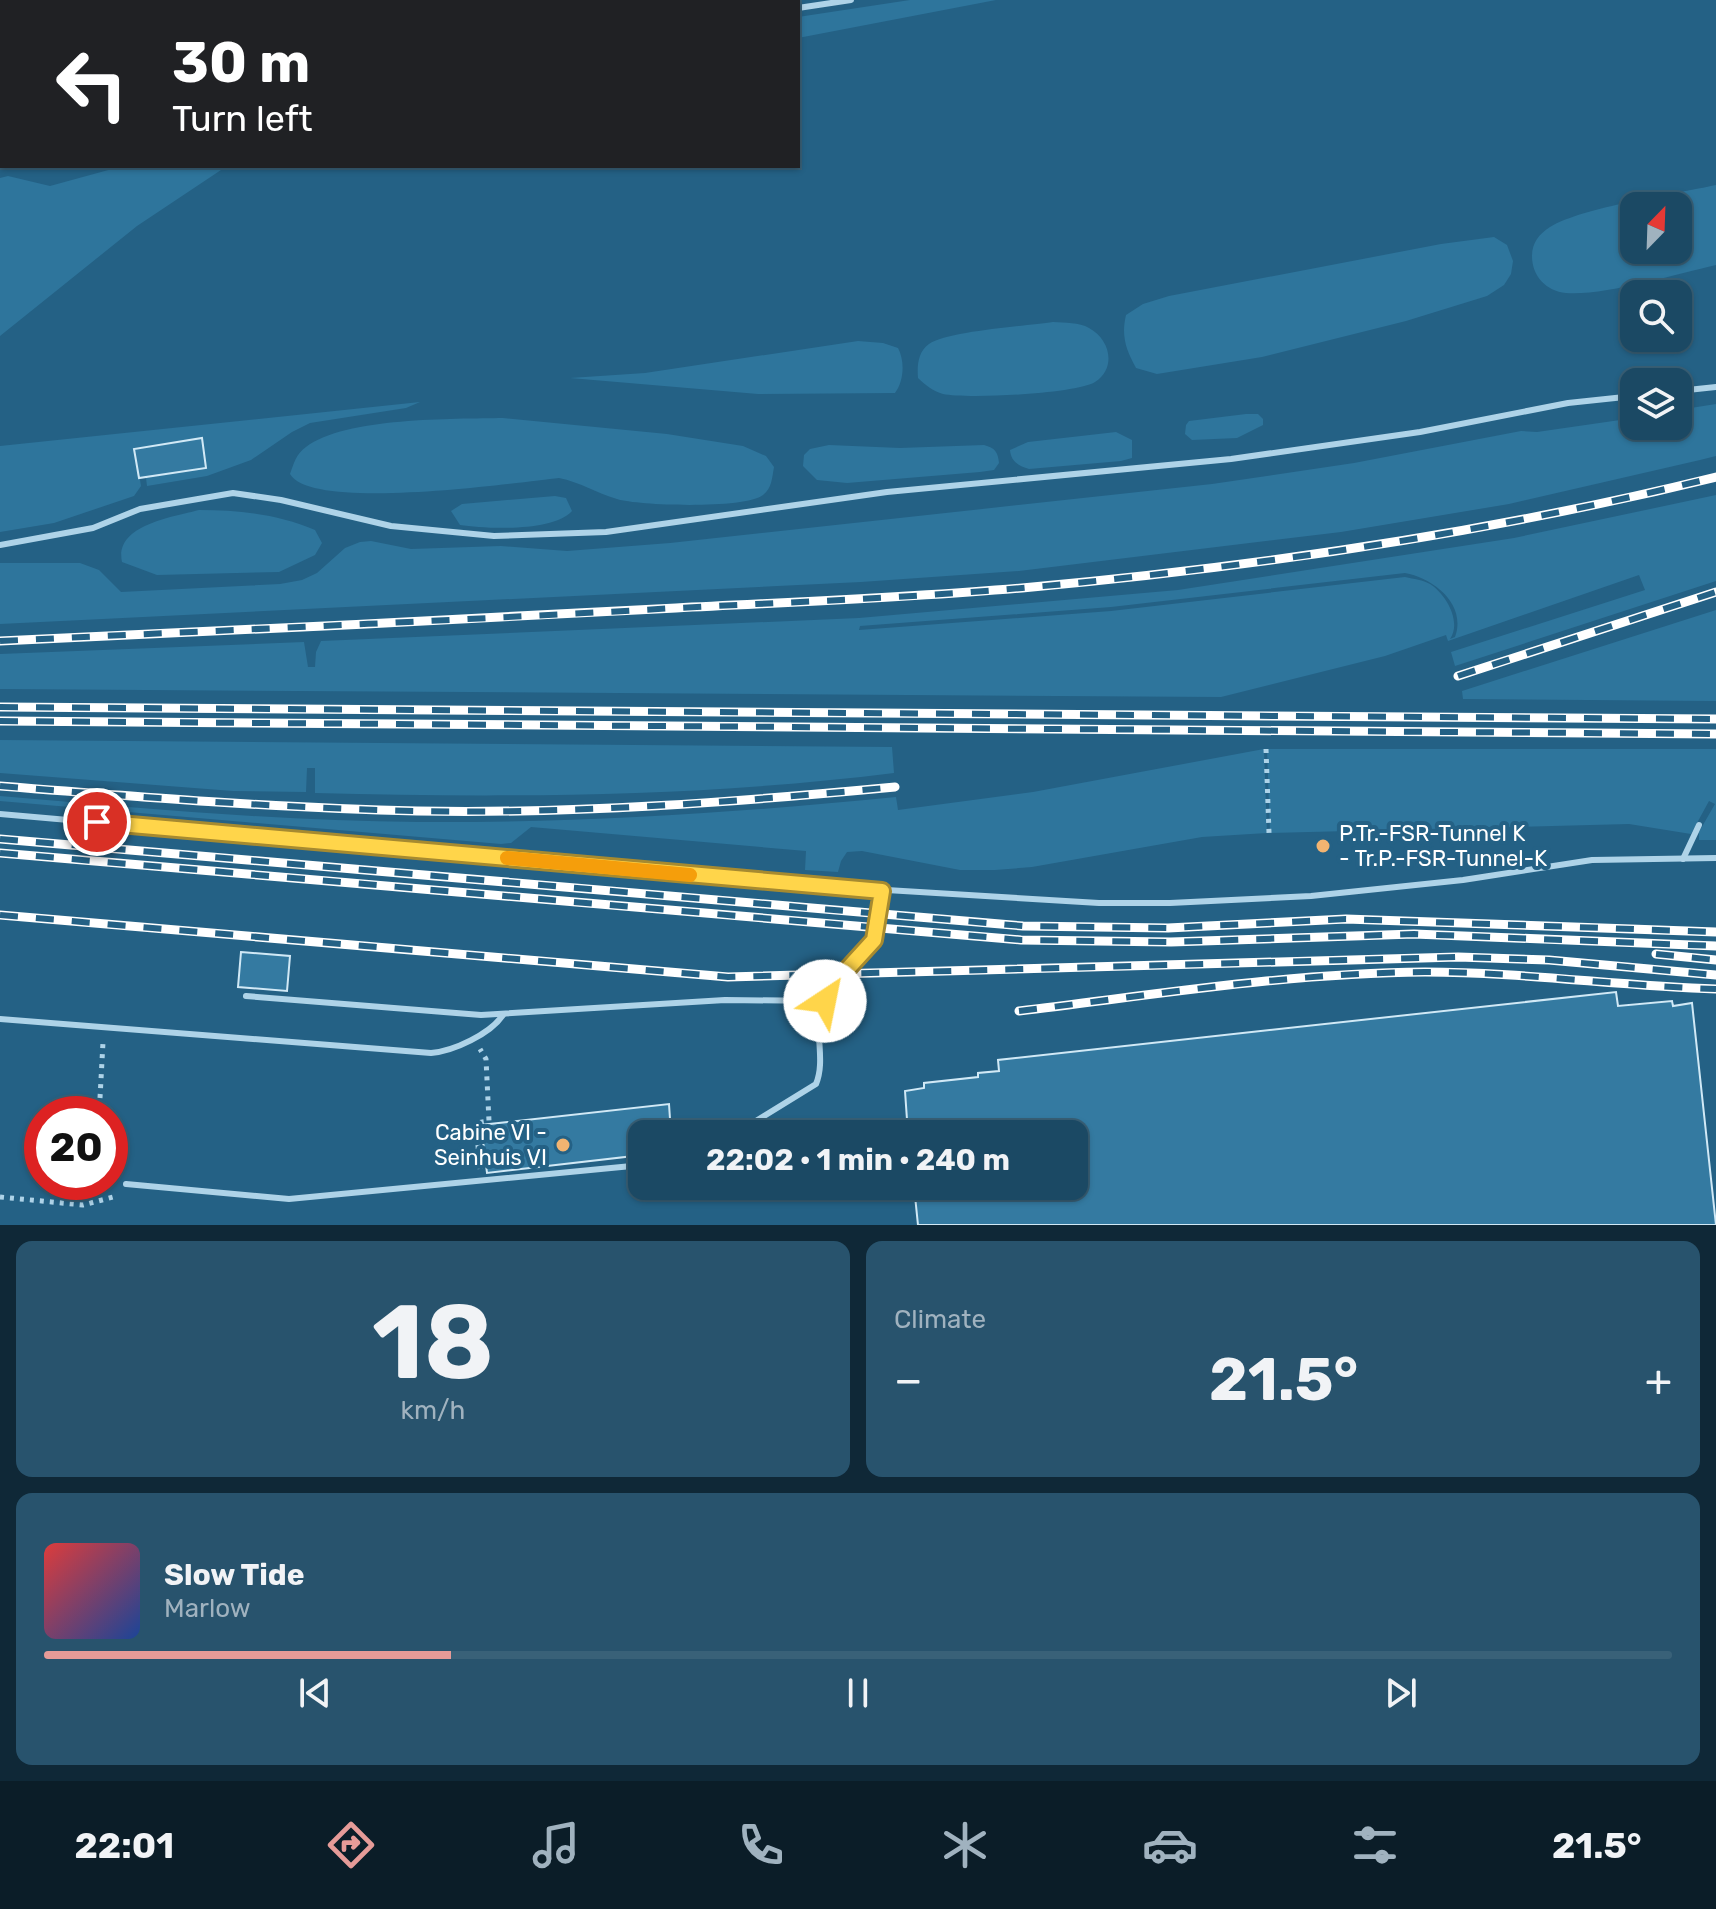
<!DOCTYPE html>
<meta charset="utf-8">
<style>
:root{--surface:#1b4964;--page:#28536d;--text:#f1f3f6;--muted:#a0b2bf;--line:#396178;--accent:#e69b98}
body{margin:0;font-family:Rubik,sans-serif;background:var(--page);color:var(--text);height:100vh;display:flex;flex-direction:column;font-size:30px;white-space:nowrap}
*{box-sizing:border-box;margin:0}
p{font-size:26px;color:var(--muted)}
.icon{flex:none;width:44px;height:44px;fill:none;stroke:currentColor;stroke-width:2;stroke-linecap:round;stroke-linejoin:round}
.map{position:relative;height:1225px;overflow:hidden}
.drawer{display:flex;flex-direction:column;gap:16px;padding:16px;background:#0f2837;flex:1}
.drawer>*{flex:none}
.guide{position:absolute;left:0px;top:0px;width:800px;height:168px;box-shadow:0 2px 6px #0004,0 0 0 2px var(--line);background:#202124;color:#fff;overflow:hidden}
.needle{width:52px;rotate:23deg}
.controls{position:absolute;left:1620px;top:192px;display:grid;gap:16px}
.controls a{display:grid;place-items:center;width:72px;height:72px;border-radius:16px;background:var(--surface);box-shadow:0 2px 6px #0004,0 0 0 2px var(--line);font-size:40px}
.speed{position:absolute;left:24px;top:1096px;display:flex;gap:16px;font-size:40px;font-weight:700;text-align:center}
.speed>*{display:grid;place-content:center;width:104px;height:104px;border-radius:50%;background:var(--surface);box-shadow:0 2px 6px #0004,0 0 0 2px var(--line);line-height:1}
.speed .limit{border:12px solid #d22;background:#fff;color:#111}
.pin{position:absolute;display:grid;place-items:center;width:68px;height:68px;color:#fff;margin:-34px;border:4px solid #fff;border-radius:50%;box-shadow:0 2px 8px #0007}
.me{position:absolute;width:88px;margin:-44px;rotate:34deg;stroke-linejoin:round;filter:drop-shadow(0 0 6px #0008)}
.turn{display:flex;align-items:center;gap:28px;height:168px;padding:0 40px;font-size:36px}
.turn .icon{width:104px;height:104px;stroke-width:2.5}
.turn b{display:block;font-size:56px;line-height:68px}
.big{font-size:60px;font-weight:700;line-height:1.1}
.drawer .widget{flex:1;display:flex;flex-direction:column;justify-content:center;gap:12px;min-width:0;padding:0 28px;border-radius:16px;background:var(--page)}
.drawer .dial{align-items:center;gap:0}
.dial b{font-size:104px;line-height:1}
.song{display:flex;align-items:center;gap:24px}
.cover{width:96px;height:96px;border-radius:12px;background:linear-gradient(135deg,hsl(0 70% 55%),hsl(220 70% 35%))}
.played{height:8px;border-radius:4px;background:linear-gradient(90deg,var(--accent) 25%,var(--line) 25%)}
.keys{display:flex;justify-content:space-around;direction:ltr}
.heat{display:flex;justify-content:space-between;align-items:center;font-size:44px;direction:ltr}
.drawer .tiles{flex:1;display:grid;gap:16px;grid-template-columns:1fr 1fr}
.widget:last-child{grid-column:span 2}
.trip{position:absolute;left:628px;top:1120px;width:460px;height:80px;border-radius:16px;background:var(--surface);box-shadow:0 2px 6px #0004,0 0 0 2px var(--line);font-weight:700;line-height:80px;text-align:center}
.tab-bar{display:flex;height:128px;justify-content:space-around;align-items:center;background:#0b1d28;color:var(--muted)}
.tab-bar .icon{width:56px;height:56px}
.tab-bar .on{color:var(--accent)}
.tab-bar b{font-size:36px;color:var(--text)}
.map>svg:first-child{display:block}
.green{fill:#2e759c;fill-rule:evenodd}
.building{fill:#347aa1;stroke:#d1e9f6;stroke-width:2}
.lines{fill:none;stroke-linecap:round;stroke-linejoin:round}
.path{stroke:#aed3e8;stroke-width:5;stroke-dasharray:4 6;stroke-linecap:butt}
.lane{stroke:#aed3e8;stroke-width:6}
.rail-casing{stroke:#fff;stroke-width:9}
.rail{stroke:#246185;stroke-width:6;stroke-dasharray:18;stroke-linecap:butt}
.route-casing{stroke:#a68a30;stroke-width:20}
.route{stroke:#ffd54a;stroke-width:14}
.slow{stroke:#f59e0b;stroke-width:14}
.poi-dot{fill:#f2b471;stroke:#246185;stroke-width:3}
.labels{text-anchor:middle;stroke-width:8;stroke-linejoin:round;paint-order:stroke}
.poi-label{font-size:22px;fill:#fff;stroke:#246185;text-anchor:start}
</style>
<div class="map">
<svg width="1716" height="1225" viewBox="0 0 1716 1225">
<rect width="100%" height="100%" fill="#246185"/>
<g class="green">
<polygon points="910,0 996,0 798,38 798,17"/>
<polygon points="123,166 227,166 137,226 0,336 0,178 8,176 50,186"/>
<path d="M 1716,185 L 1716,265 C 1676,274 1604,296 1566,293 C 1546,291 1532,276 1532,256 C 1532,243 1539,234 1550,227 C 1583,207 1675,194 1716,185 ZM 1634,206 L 1678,206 L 1678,250 L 1634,250 Z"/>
<path d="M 1494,237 L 1507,245 L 1513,261 L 1511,274 L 1504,285 L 1487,296 L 1406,321 L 1262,357 L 1157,374 L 1136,368 C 1126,350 1121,336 1126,315 L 1143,304 L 1169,296 L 1441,244 Z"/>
<path d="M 1053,322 C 1065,323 1079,322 1089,328 C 1110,339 1117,368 1095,382 C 1076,394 967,399 943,394 C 933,391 925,385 918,378 C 917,365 918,352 929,344 C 948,331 1027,326 1053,322 Z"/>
<path d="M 858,341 L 883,343 L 898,348 C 905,361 904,381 895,393 L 758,394 L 570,378 L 645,373 Z"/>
<polygon points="420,402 406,408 310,423 292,432 251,460 207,476 147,486 146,478 206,468 202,439 135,448 141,486 134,496 54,523 0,532 0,446"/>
<polygon points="1716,404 1716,456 1700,460 1509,504 1341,532 1019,571 861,582 0,624 0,563 80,563 99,570 121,592 280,584 302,580 317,573 345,548 360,542 371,541 411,549 501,546 567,551 670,543 1212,484 1354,463 1521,431 1537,432 1634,418 1634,426 1678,426 1678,410"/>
<polygon points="1246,414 1258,414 1263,419 1263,425 1237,438 1192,440 1185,434 1186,425 1189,421"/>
<path d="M 503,418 L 667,434 L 743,446 L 766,456 L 774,467 C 772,478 772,488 763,495 C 746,509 639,506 617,499 C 596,493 580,482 559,478 C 514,483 312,512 290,474 C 294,463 296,454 306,447 C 345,417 454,419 503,418 Z"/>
<path d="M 1116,432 L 1132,440 L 1132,458 L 1121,461 L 1029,469 C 1019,466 1011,462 1010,450 L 1028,442 Z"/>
<path d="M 829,445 L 900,448 L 984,445 C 995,448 998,452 999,463 L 994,470 L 980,472 L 847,483 L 817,480 L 803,466 L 804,455 L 810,449 Z"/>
<path d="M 1716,495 L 1716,581 L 1455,666 L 1451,652 L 1645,590 L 1639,575 L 1448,641 L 1446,635 L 1385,656 L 1221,697 L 0,689 L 0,654 L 304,642 L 308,667 L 315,667 L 316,652 L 321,641 L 859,618 L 1178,590 L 1514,538 ZM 1405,573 C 1433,578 1467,604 1455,637 L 1450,639 C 1462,622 1446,594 1430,584 C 1423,580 1414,579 1405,577 L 1111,611 L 859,630 L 860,626 L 1111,607 Z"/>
<path d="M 555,496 L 566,498 L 572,511 C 553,532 487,529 460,525 L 451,511 L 462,504 Z"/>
<path d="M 199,510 C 239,510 278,514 315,530 L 322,543 L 315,555 L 279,572 L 157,575 L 122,562 C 114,525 173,517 199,510 Z"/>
<polygon points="1716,610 1716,701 1463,699 1462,691"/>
<path d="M 0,740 L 892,747 L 894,773 C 701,797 509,798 315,793 L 315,768 L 307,768 L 306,792 L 233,791 L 0,773 Z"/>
<path d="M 1264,749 L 1267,833 L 1202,837 L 1032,867 L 995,870 L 960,870 L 862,851 L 847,852 L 841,861 L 838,872 L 805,870 L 806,851 L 531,827 L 511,843 L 501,844 L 0,801 L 0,796 C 139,808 278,821 418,822 C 578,823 736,813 896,797 L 898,810 L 1033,792 Z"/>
<polygon points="1267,749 1716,749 1716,840 1699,840 1699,832 1715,804 1709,801 1691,834 1629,824 1270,833"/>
</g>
<g class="building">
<polygon points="202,438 206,468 139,478 134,449"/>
<polygon points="241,952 290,956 287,991 238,987"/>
<polygon points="1616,992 1618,1006 1672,1001 1673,1006 1692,1003 1716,1225 918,1225 914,1186 1074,1186 1074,1134 908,1134 905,1091 924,1088 924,1083 978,1077 978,1073 999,1071 998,1060"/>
<polygon points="669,1104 671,1134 642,1134 642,1155 487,1173 481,1125"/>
</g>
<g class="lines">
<g class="path">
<polyline points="1266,749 1269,833"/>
<polyline points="100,1098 103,1042"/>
<polyline points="480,1169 476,1123 489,1121 486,1059 480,1049"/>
<polyline points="0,1197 83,1205 117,1196"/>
</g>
<g class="lane">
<polyline points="798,8 851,0"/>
<polyline points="0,167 3,166"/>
<polyline points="1678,391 1716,387"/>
<polyline points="0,545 93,528 140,509 233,493 281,500 391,526 494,536 606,532 887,492 1231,459 1420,432 1568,403 1634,396"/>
<polyline points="0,814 821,886 1099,903 1170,903 1311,896 1463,880 1592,860 1716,858"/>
<polyline points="1683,859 1699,825"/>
<polyline points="246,996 481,1015 725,1000 825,1001 843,974 874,940 882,891"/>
<path d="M 0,1019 L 431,1053 C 454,1051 490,1034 503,1015"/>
<path d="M 735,1134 L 816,1084 C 827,1057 811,1028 825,1001"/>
<polyline points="126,1184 289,1199 642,1165"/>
</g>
<g class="rail-casing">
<g id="rail">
<path d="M 0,641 C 225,630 451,621 676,608 C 792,602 907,598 1022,588 C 1255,567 1489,533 1716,477"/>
<polyline points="1458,676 1716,592"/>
<polyline points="0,707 1716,719"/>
<polyline points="0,721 1716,734"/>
<path d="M 0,786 C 139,797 278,808 417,811 C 577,814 736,802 895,787"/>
<polyline points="0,839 1023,926 1168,928 1346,919 1716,932"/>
<polyline points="0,853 1021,940 1171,942 1414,934 1716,946"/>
<polyline points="0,915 728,977 1458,957 1549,960 1716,975"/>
<polyline points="1656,954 1716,960"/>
<path d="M 1019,1011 C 1154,995 1288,973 1425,972 C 1522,972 1619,986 1716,989"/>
</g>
</g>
<use href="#rail" class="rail"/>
</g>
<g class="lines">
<g class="route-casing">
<polyline id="route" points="97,822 882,891 874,940 843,974 825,1001"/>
</g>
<use href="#route" class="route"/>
<polyline class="slow" points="507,858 690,875"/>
</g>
<g class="poi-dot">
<circle cx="1323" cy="846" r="8"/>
<circle cx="563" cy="1145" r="8"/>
</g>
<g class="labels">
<g class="poi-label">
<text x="1339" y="841">P.Tr.-FSR-Tunnel K<tspan x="1339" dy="25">- Tr.P.-FSR-Tunnel-K</tspan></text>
<text x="547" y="1140" text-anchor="end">Cabine VI -<tspan x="547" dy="25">Seinhuis VI</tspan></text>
</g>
</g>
</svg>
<div class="controls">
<a><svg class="needle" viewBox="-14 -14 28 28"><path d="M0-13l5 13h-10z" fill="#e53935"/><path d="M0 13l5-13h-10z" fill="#a0b2bf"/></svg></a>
<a><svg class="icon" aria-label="search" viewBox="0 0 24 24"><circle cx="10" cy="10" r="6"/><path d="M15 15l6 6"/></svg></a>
<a><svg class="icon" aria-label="layers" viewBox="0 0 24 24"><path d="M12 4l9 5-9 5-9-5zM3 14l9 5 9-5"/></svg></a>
</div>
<div class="speed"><div class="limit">20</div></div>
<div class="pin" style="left:97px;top:822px;background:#d93025"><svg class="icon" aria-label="arrive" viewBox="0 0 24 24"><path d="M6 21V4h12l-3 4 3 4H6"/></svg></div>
<svg class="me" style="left:825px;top:1001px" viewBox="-20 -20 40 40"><circle r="19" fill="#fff"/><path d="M0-13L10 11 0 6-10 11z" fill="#ffd54a"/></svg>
<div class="trip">22:02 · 1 min · 240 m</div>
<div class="guide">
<div class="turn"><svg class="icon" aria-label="left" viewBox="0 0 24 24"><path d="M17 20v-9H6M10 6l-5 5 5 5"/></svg><div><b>30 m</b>Turn left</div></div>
</div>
</div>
<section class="drawer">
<div class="tiles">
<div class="widget dial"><b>18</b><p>km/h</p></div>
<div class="widget"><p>Climate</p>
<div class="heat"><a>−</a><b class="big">21.5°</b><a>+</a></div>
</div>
<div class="widget">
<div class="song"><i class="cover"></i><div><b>Slow Tide</b><p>Marlow</p></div></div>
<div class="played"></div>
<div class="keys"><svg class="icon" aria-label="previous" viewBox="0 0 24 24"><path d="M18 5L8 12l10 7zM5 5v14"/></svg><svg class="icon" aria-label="pause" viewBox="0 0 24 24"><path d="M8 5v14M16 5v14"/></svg><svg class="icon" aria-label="next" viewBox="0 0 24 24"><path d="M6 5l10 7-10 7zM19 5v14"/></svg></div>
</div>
</div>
</section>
<nav class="tab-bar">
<b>22:01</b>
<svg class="icon on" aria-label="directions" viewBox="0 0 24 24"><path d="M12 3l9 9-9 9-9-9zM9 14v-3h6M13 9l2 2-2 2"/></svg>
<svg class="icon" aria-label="music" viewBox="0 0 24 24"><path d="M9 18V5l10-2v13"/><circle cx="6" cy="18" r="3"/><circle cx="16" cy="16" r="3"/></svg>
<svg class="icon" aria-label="phone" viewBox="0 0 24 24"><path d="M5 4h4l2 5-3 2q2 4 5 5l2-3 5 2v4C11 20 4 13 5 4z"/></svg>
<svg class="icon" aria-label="climate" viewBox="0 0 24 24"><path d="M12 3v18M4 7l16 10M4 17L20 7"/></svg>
<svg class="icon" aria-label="car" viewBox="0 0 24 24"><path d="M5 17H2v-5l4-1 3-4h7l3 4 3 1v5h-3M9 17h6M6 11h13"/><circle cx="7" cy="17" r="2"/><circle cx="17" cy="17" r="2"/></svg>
<svg class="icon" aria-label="filters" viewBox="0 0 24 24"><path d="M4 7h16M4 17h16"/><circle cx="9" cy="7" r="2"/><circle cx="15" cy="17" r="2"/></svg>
<b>21.5°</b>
</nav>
